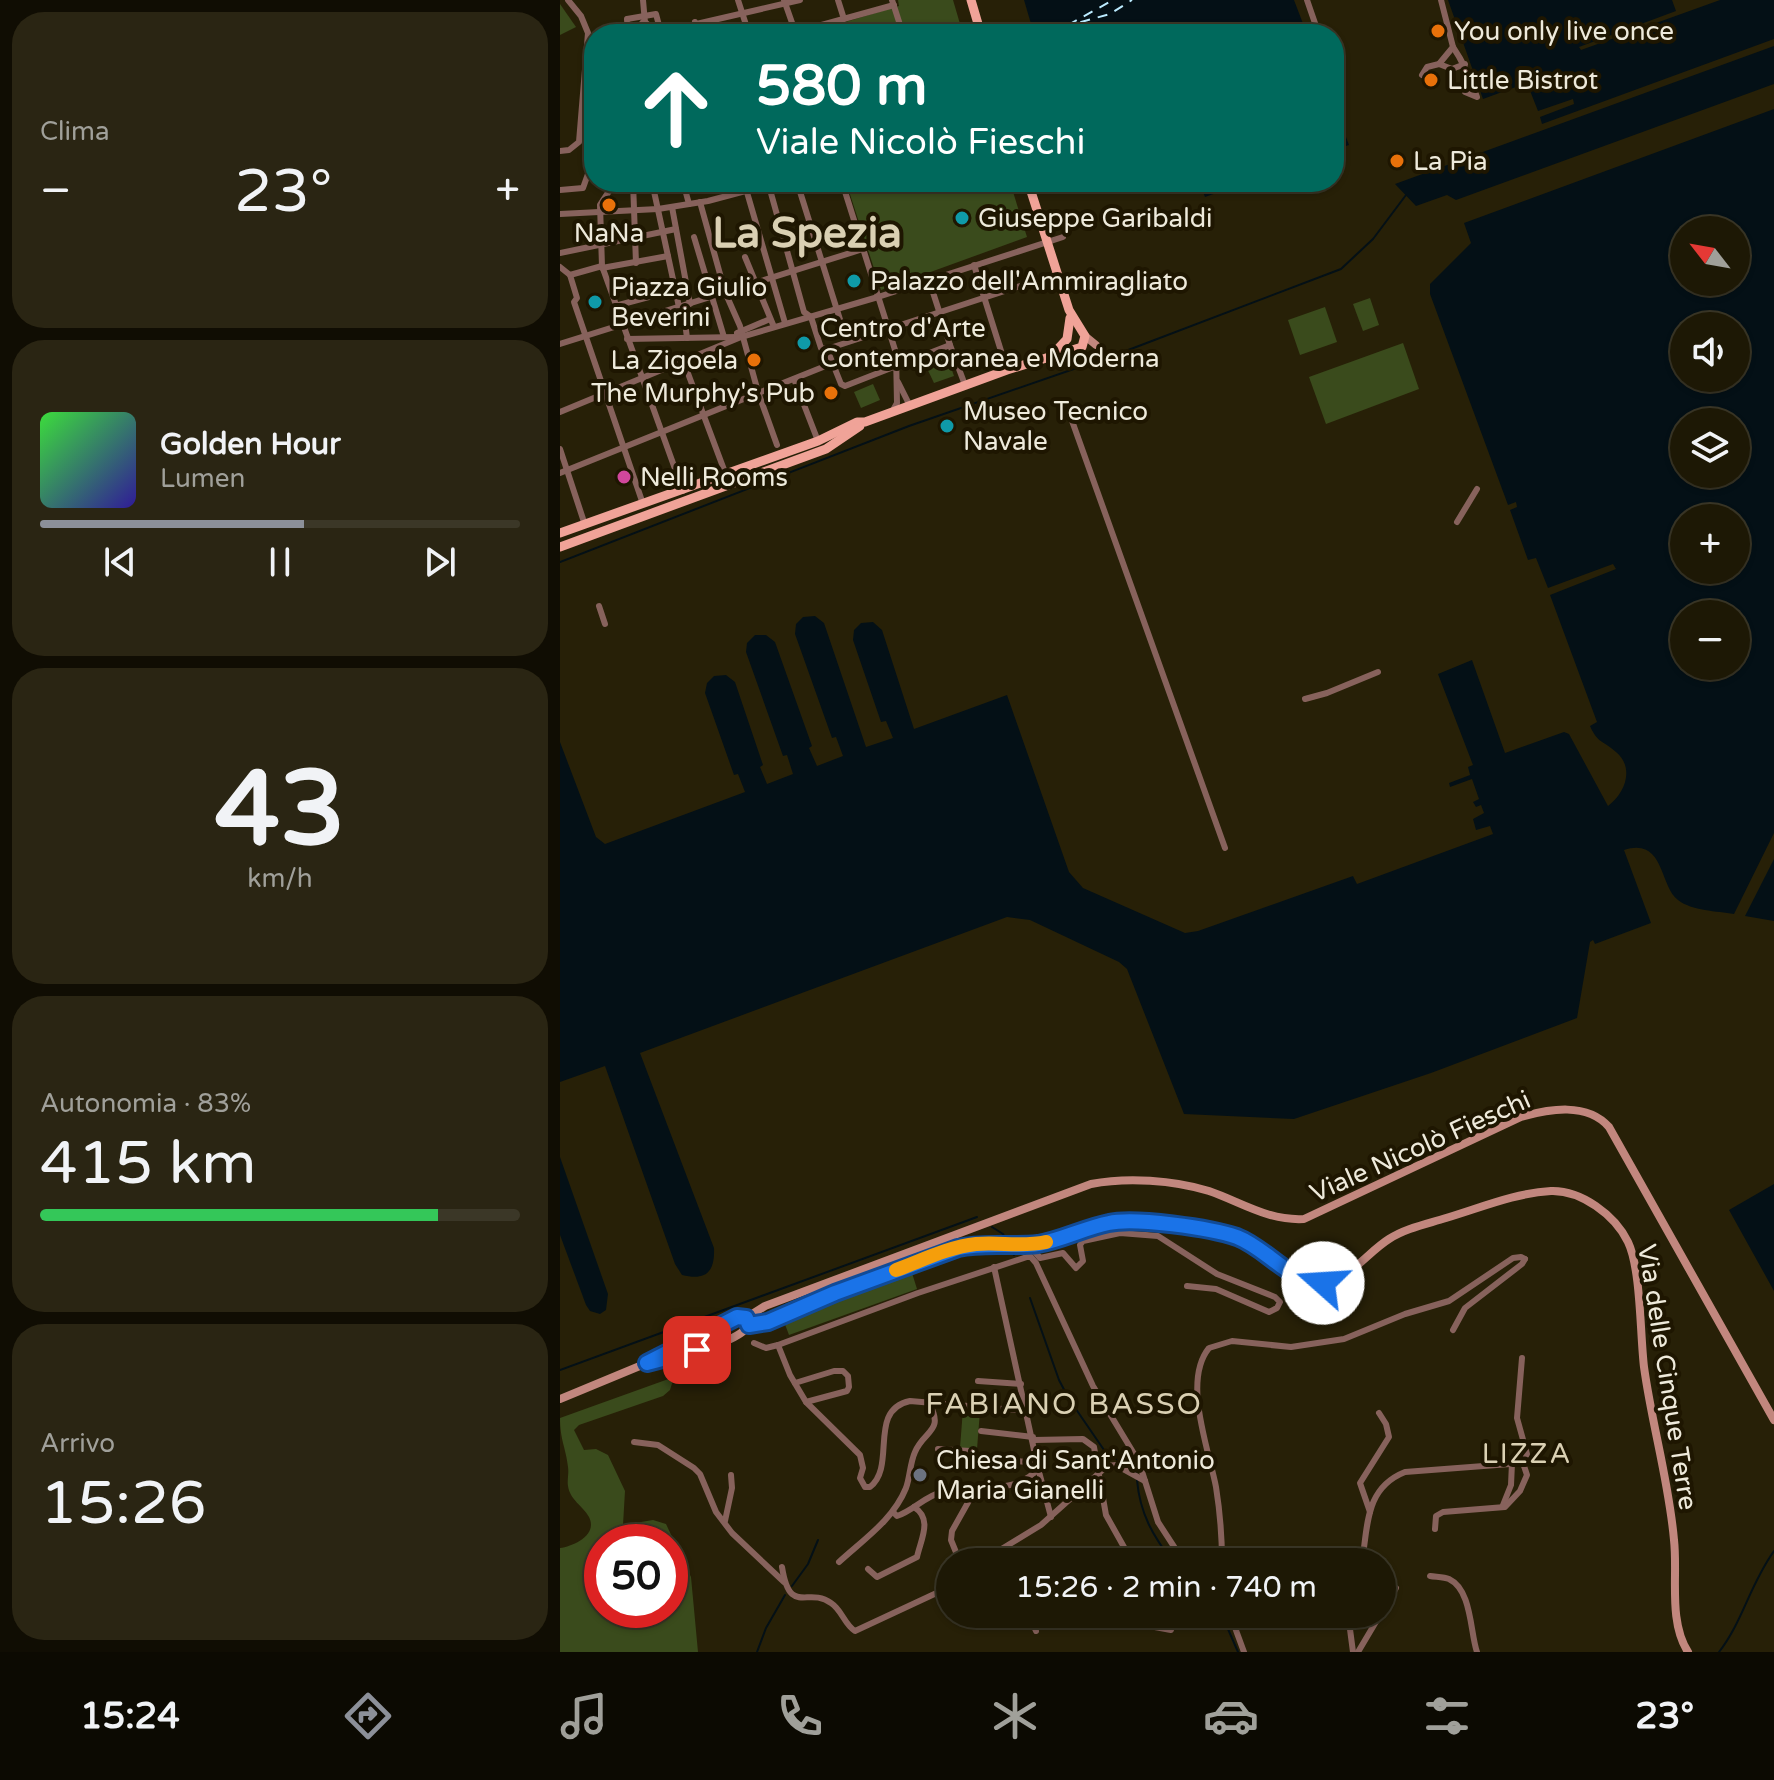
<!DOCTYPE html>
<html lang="it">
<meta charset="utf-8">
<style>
:root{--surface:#1d1805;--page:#2a2513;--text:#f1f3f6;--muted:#a0a09a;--line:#3b3727;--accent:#8c9099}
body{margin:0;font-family:"Varela Round",sans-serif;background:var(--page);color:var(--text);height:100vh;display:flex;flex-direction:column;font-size:30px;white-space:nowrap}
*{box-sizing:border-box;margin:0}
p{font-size:26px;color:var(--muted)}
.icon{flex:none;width:44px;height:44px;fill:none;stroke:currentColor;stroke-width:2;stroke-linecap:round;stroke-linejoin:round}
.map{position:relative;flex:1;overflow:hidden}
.details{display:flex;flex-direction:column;gap:12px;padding:12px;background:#100d03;width:560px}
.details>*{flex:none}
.hud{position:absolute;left:24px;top:24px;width:760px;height:168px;border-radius:32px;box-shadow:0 2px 6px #0004,0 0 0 2px var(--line);background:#00695c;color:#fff;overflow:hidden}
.needle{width:52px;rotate:301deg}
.fabs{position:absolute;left:1110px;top:216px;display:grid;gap:16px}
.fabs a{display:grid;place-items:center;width:80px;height:80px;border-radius:50%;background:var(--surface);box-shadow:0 2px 6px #0004,0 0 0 2px var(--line);font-size:40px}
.speed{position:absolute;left:24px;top:1524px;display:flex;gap:16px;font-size:40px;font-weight:700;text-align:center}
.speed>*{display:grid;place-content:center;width:104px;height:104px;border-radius:50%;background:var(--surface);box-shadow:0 2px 6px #0004,0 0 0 2px var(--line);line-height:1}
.speed .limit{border:12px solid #d22;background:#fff;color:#111}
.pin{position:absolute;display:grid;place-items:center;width:68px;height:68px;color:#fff;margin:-34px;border-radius:16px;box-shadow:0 4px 12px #0006}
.me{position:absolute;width:88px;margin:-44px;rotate:289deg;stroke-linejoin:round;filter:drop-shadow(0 0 6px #0008)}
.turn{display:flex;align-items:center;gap:28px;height:168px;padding:0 40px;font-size:36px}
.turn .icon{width:104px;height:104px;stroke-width:2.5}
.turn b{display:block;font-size:56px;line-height:68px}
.big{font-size:60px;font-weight:600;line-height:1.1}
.details .tile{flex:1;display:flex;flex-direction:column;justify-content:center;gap:12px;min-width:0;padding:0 28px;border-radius:32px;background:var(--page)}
.details .dial{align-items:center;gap:0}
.dial b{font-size:104px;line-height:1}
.song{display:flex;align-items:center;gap:24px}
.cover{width:96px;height:96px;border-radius:12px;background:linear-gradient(135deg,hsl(120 70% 55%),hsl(250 70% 35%))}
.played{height:8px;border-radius:4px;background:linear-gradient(90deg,var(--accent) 55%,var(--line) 55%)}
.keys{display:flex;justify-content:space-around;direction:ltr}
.heat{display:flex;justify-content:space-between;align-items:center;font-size:44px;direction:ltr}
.charge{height:12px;border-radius:6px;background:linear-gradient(90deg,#34c759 83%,var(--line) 0)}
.trip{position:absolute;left:376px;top:1548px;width:460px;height:80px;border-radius:40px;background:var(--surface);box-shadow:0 2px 6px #0004,0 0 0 2px var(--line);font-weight:600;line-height:80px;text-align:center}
.menu{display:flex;height:128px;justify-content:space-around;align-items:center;background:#0c0a02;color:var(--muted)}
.menu .icon{width:56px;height:56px}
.menu .current{color:var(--accent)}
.menu b{font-size:36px;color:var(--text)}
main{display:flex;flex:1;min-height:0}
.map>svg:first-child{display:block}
.green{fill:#3a4b1c;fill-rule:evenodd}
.water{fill:#041016;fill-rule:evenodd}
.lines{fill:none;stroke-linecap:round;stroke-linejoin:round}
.stream{stroke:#041016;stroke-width:2}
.ferry{stroke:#bbebff;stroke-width:2;stroke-dasharray:10 8;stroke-linecap:butt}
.street{stroke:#87625c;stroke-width:6}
.secondary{stroke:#c2877e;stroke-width:8}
.primary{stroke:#f0a398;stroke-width:9}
.route-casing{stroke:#114b97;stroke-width:20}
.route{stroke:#1a73e8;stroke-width:14}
.slow{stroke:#f59e0b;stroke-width:14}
.food-dot{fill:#e8710a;stroke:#1e1601;stroke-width:3}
.culture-dot{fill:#0f9aa8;stroke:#1e1601;stroke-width:3}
.hotel-dot{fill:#d1479c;stroke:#1e1601;stroke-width:3}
.worship-dot{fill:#6b7280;stroke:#1e1601;stroke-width:3}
.labels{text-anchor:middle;stroke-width:8;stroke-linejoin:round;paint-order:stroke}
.poi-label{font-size:26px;fill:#eeeadb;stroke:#1e1601;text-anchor:start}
.street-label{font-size:26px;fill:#eeeadb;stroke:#1e1601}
.neighbourhood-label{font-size:28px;letter-spacing:2px;fill:#dad0b3;stroke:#1e1601}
.quarter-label{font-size:30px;letter-spacing:2px;fill:#dad0b3;stroke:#1e1601}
.town-label{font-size:42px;font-weight:bold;fill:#dad0b3;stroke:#1e1601}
</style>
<main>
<section class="details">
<div class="tile"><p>Clima</p>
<div class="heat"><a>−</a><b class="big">23°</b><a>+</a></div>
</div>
<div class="tile">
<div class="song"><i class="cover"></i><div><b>Golden Hour</b><p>Lumen</p></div></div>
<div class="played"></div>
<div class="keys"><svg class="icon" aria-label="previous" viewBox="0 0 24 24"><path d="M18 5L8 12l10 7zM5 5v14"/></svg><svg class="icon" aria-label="pause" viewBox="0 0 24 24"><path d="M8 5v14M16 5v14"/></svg><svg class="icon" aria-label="next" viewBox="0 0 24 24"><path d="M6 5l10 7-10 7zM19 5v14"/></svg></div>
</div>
<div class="tile dial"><b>43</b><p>km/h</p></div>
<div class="tile"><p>Autonomia · 83%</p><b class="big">415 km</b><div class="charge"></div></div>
<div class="tile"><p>Arrivo</p><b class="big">15:26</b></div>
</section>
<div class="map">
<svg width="1214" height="1652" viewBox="0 0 1214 1652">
<rect width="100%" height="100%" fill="#272007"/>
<g class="green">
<polygon points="338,0 393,0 403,34 245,34 339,6"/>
<polygon points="0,4 16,27 0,35"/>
<polygon points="286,182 450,182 467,237 321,290"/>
<polygon points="810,298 819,325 803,331 793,304"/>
<polygon points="765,307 777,342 740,355 728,320"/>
<polygon points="843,343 859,389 766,424 749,377"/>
<polygon points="386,353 394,376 374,383 364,362"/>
<polygon points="313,384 320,400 301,408 294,392"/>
<polygon points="352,1273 357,1289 229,1335 223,1319"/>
<path d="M 114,1377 L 110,1390 L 103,1396 L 19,1425 L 14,1430 L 24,1450 L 36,1449 L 48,1455 L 65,1491 L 63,1525 L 93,1520 L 106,1524 L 131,1577 L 138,1652 L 0,1652 L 0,1548 C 14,1546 38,1535 29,1517 C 23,1506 10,1500 8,1486 C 7,1480 9,1474 8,1467 C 6,1448 0,1440 0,1418 ZM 42,1542 L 110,1542 L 110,1610 L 42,1610 Z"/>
<polygon points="403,1409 420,1411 417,1449 400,1448"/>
</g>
<g class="water">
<polygon points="464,0 734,0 747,34 474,34"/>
<polygon points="888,0 1112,0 1116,11 1019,47 1021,50 1160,0 1214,0 1214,39 982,124 980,117 1014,104 1013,99 978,111 967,83 923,99"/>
<polygon points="1214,46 1214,84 896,200 887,195 856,206 835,184"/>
<polygon points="774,105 789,145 774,150"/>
<path d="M 1214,109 L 1214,833 L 1174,914 C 1157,911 1132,911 1118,900 C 1099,886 1105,837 1064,850 L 1091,923 L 1035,944 L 1033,940 L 1030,942 L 1017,1018 L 871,1073 L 734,1119 L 624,1114 L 567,969 L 559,962 L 470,920 L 447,917 L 80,1053 L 154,1248 C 155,1272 146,1281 122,1275 L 115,1264 L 45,1066 L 0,1082 L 0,742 L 36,837 L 45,844 L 185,792 L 178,774 L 174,775 L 145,693 L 147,683 L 154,676 L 166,675 L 175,682 L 203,765 L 200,767 L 207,784 L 233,774 L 227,755 L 223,756 L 186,652 L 187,643 L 195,635 L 206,635 L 215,642 L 252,746 L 249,748 L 257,766 L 283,756 L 276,737 L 272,738 L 235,634 L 236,624 L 243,617 L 255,616 L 264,623 L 306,747 L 333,738 L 326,721 L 321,722 L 293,640 L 294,630 L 301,623 L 313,622 L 322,630 L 354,729 L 447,695 L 509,872 L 523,888 L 625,933 L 638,931 L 793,876 L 797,884 L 933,834 L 930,826 L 916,830 L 913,819 L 924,813 L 921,805 L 916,807 L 913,802 L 919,799 L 912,779 L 890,787 L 889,783 L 910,775 L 908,767 L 913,765 L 878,674 L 912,660 L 945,753 L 1004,732 L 1009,734 L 1048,806 C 1065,793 1075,768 1056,752 C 1043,740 1038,744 1030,726 L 1037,722 L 990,595 L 1056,569 L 1053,564 L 988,588 L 976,558 L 968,560 L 950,510 L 957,507 L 956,502 L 948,505 L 870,294 L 870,284 L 911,243 L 904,223 ZM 1124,230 L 1176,230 L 1176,282 L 1124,282 ZM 1124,326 L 1176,326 L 1176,378 L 1124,378 ZM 1124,422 L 1176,422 L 1176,474 L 1124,474 ZM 1124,518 L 1176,518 L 1176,570 L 1124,570 ZM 1124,614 L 1176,614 L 1176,666 L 1124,666 Z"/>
<polygon points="639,182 687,182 645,197"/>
<polygon points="1214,859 1214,921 1185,916"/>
<polygon points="0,1157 48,1294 46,1310 40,1314 30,1311 26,1305 0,1235"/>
<polygon points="1214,1184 1214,1291 1169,1210"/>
</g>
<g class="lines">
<g class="stream">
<polyline points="0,562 349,426 563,352 781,269 813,239 846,195"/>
<polyline points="432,1227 443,1234 447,1243"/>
<polyline points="450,1248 454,1255"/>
<polyline points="470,1298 499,1380 509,1399 544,1450 577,1474"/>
<polyline points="0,1370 417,1217"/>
<path d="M 577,1480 C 580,1514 593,1536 613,1562"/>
<polyline points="232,1586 248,1564 258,1540"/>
<polyline points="658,1614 668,1629 678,1652"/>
<polyline points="197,1652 206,1628 225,1595"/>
<path d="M 1159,1652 C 1183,1621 1190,1584 1214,1551"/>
</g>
<g class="ferry">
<polyline points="508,25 553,0"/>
<polyline points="503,27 550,14 572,0"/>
</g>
<g class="street">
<polyline points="83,0 86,34"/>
<polyline points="178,0 189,34"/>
<polyline points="224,0 236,34"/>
<polyline points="278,0 284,19"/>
<polyline points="332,0 343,34"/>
<polyline points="135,22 138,34"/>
<polyline points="68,34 67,19 96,14 101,33"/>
<polyline points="77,34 76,30 84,21 97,33"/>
<polyline points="93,34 240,0"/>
<polyline points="229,34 334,5"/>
<polyline points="740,34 757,29 747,0"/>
<path d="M 893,47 C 904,63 910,78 917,97 L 905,92 L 911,80"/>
<polyline points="879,64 892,69 905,64"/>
<polyline points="862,75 867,67 879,64 893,47 881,0"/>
<polyline points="0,151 9,150 19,142 28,33 21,16 8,0"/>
<polyline points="55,182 40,205 42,266 123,491"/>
<polyline points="73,182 76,263"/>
<polyline points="92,182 119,307"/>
<polyline points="123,182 129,204"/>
<polyline points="184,182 225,323"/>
<polyline points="237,182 287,342"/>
<polyline points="282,182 336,353 337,403 332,412"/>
<polyline points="209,186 244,312 251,317 261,348 267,349 281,384 285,386 390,345 405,385"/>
<polyline points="0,190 23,188 28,174"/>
<polyline points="140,202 165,292 180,326 198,392 217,445"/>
<polyline points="112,207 130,304"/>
<polyline points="0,214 98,209 148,201 220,182"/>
<polyline points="134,237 164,337"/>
<polyline points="0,253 116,229"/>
<polyline points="185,257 214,327"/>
<polyline points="414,265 447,370"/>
<polyline points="42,266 10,275 17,298 14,302 83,504"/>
<polyline points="0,267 10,275"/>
<polyline points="42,268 108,256"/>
<polyline points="369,280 390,345"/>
<polyline points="55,306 115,290"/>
<polyline points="123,306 127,338"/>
<polyline points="177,333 210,319"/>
<polyline points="67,339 177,337"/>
<polyline points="0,344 303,249"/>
<polyline points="267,349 497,274"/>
<polyline points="123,360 166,475"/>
<polyline points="234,379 258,441"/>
<polyline points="338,382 350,406"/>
<polyline points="0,412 181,337 318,297 503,237"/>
<polyline points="511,418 665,848"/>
<polyline points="0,449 25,525"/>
<polyline points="0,473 273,363"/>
<polyline points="897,522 917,489"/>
<polyline points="39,606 45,624"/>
<polyline points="745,699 767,693 818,672"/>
<polyline points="469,1245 480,1258 503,1253 516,1268 523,1261 520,1245 523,1241 560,1233 598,1236 657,1274 715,1297 720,1302 717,1308 709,1312 656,1289 627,1286"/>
<polyline points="893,1330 905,1308 962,1264 965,1259"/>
<polyline points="194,1343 206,1348 218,1345 358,1293 470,1256 476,1263 533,1386 579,1462 598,1522 624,1562"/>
<path d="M 218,1345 L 230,1375 L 246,1402 L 300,1455 L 303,1468 L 300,1478 L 305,1487 L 310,1487 C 337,1466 307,1410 350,1401 L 467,1411"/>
<polyline points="418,1381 461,1384"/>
<polyline points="235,1383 274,1371 283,1371 288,1376 289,1387 287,1391 246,1402"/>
<polyline points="421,1431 473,1437"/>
<polyline points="474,1440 523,1439 534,1447 546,1515 569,1556 569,1562"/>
<polyline points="74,1442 98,1445 134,1468 140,1474 156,1512 172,1533 224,1582"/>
<polyline points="378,1449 410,1451 414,1457 478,1463"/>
<polyline points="478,1468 491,1517"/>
<polyline points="943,1505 951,1485 952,1463"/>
<polyline points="810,1512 800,1483 829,1437 826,1424 819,1413"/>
<path d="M 334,1513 L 337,1516 C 353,1511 365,1496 382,1492 C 409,1487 461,1494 478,1468 L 434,1267"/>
<polyline points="165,1521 172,1488 171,1475"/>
<polyline points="875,1529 876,1516 883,1512 945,1507 960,1491 967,1475 963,1463 967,1454 957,1418 962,1358"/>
<path d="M 279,1562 C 304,1539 333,1520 346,1488 C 350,1477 350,1463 355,1452 C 364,1430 385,1432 369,1403"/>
<polyline points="400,1562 391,1540 392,1531 415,1490"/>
<polyline points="412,1562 435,1553 481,1525 547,1466 556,1465 585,1481"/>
<path d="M 662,1562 C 662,1537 660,1512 656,1487 C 649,1450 622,1381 649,1348 L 672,1341 L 731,1347 L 784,1339 L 845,1314 L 889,1301 L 953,1258 L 961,1257 L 965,1259"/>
<path d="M 802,1562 C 808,1525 805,1488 845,1472 L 963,1463"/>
<path d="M 222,1567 C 230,1617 247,1586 271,1603 C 282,1610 284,1624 295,1631 L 383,1590 L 390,1583"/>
<path d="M 308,1569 L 317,1577 L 357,1557 C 361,1539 373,1519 354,1507"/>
<path d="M 870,1576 C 876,1577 884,1577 889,1579 C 912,1590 910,1632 917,1652"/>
<polyline points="470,1614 483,1620 507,1614"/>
<polyline points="524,1614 611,1630"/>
<polyline points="670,1614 684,1652"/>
<polyline points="788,1614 793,1652"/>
<polyline points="469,1616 476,1631"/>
<polyline points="798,1652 836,1588"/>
</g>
<g class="secondary">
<polyline points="525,336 536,345"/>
<path d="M 186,1318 L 205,1306 L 531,1184 C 567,1177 613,1180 649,1191 C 681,1202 708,1221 744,1219 L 961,1117 C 989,1109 1027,1102 1049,1127 L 1214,1420"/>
<path d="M 189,1325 L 211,1320 L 275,1293 L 398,1248 C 426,1242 454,1248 482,1243 C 505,1238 527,1227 551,1222 C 585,1215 636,1228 670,1236 C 704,1244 728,1288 765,1282 C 791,1278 808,1252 829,1239 C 846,1228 867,1224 886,1218 C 920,1208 955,1193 991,1191 C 1021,1190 1055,1215 1068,1242 C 1081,1269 1080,1334 1084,1367 C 1092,1425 1109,1482 1114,1540 C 1118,1575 1108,1621 1128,1652"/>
<path d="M 100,1360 C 122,1354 177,1344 189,1325"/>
<polyline points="0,1399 87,1363 149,1329 179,1316 186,1318"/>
</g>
<g class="primary">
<polyline points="411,0 421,34"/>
<polyline points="494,353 507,339 510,318"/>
<polyline points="0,533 258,441 297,422 305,422 447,370 522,347 525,336 509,310 468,182"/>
<polyline points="0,547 266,449 300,426"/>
</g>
</g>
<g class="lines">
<g class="route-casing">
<path id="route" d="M 137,1350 L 87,1363 L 177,1317 L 186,1318 L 189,1325 L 208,1322 L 275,1293 L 398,1248 C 424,1242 451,1247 478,1244 C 502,1240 524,1228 549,1223 C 574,1217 651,1228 677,1237 C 708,1249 727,1281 763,1283"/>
</g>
<use href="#route" class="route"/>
<path class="slow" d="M 336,1270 C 361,1261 388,1247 416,1244 C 439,1242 463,1247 486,1242"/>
</g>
<g class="food-dot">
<circle cx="878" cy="31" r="8"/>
<circle cx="871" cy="80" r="8"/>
<circle cx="837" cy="161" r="8"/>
<circle cx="49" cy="205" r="8"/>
<circle cx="194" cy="360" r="8"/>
<circle cx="271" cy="393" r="8"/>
</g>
<g class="culture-dot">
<circle cx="402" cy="218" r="8"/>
<circle cx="294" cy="281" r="8"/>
<circle cx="35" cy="302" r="8"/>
<circle cx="244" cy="343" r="8"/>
<circle cx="387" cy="426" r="8"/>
</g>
<circle class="hotel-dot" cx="64" cy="477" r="8"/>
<circle class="worship-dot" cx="360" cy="1475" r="8"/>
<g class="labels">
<g class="poi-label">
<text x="894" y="40">You only live once</text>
<text x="887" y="89">Little Bistrot</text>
<text x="853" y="170">La Pia</text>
<text x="418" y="227">Giuseppe Garibaldi</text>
<text x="49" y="242" text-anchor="middle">NaNa</text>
<text x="310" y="290">Palazzo dell'Ammiragliato</text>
<text x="51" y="296">Piazza Giulio<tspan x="51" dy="30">Beverini</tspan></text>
<text x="260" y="337">Centro d'Arte<tspan x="260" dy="30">Contemporanea e Moderna</tspan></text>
<text x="178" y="369" text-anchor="end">La Zigoela</text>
<text x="255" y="402" text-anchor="end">The Murphy's Pub</text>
<text x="403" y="420">Museo Tecnico<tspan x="403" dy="30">Navale</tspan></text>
<text x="80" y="486">Nelli Rooms</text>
<text x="376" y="1469">Chiesa di Sant'Antonio<tspan x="376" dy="30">Maria Gianelli</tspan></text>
</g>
<g class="street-label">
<text transform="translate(860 1146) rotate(-24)" y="9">Viale Nicolò Fieschi</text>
<text transform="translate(1108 1377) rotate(81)" y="9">Via delle Cinque Terre</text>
</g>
<g class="neighbourhood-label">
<text x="967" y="1463">LIZZA</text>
</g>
<g class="quarter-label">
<text x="504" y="1414">FABIANO BASSO</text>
</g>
<g class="town-label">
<text x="247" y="247">La Spezia</text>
</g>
</g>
</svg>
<div class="fabs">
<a><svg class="needle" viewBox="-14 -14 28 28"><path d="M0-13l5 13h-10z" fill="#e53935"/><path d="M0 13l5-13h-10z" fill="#a0a09a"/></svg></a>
<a><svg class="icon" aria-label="sound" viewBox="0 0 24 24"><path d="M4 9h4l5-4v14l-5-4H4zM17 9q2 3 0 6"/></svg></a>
<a><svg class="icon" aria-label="layers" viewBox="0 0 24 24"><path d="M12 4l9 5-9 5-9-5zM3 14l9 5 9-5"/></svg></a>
<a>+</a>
<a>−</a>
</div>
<div class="speed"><div class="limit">50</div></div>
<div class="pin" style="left:137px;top:1350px;background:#d93025"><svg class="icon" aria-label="arrive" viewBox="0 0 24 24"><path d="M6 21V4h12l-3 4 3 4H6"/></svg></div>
<svg class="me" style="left:763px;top:1283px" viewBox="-20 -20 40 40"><circle r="19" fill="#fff"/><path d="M0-13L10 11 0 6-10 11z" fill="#1a73e8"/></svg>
<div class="trip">15:26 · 2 min · 740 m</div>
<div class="hud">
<div class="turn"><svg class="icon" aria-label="ahead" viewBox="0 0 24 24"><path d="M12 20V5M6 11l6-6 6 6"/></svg><div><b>580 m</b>Viale Nicolò Fieschi</div></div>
</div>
</div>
</main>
<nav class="menu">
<b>15:24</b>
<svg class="icon current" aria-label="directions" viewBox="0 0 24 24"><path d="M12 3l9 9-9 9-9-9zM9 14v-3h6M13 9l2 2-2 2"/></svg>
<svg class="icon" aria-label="music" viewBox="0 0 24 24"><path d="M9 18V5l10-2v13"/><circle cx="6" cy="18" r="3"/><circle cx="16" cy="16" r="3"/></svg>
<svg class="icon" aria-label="phone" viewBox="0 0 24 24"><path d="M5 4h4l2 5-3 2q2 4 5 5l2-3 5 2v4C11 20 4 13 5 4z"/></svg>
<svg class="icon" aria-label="climate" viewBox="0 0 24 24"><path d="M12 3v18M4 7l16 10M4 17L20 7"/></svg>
<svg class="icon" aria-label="car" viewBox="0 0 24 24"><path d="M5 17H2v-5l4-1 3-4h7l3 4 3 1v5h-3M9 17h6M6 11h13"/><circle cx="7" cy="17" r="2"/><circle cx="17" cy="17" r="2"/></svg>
<svg class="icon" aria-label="filters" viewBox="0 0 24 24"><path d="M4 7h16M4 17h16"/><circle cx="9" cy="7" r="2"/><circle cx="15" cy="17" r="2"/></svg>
<b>23°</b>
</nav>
